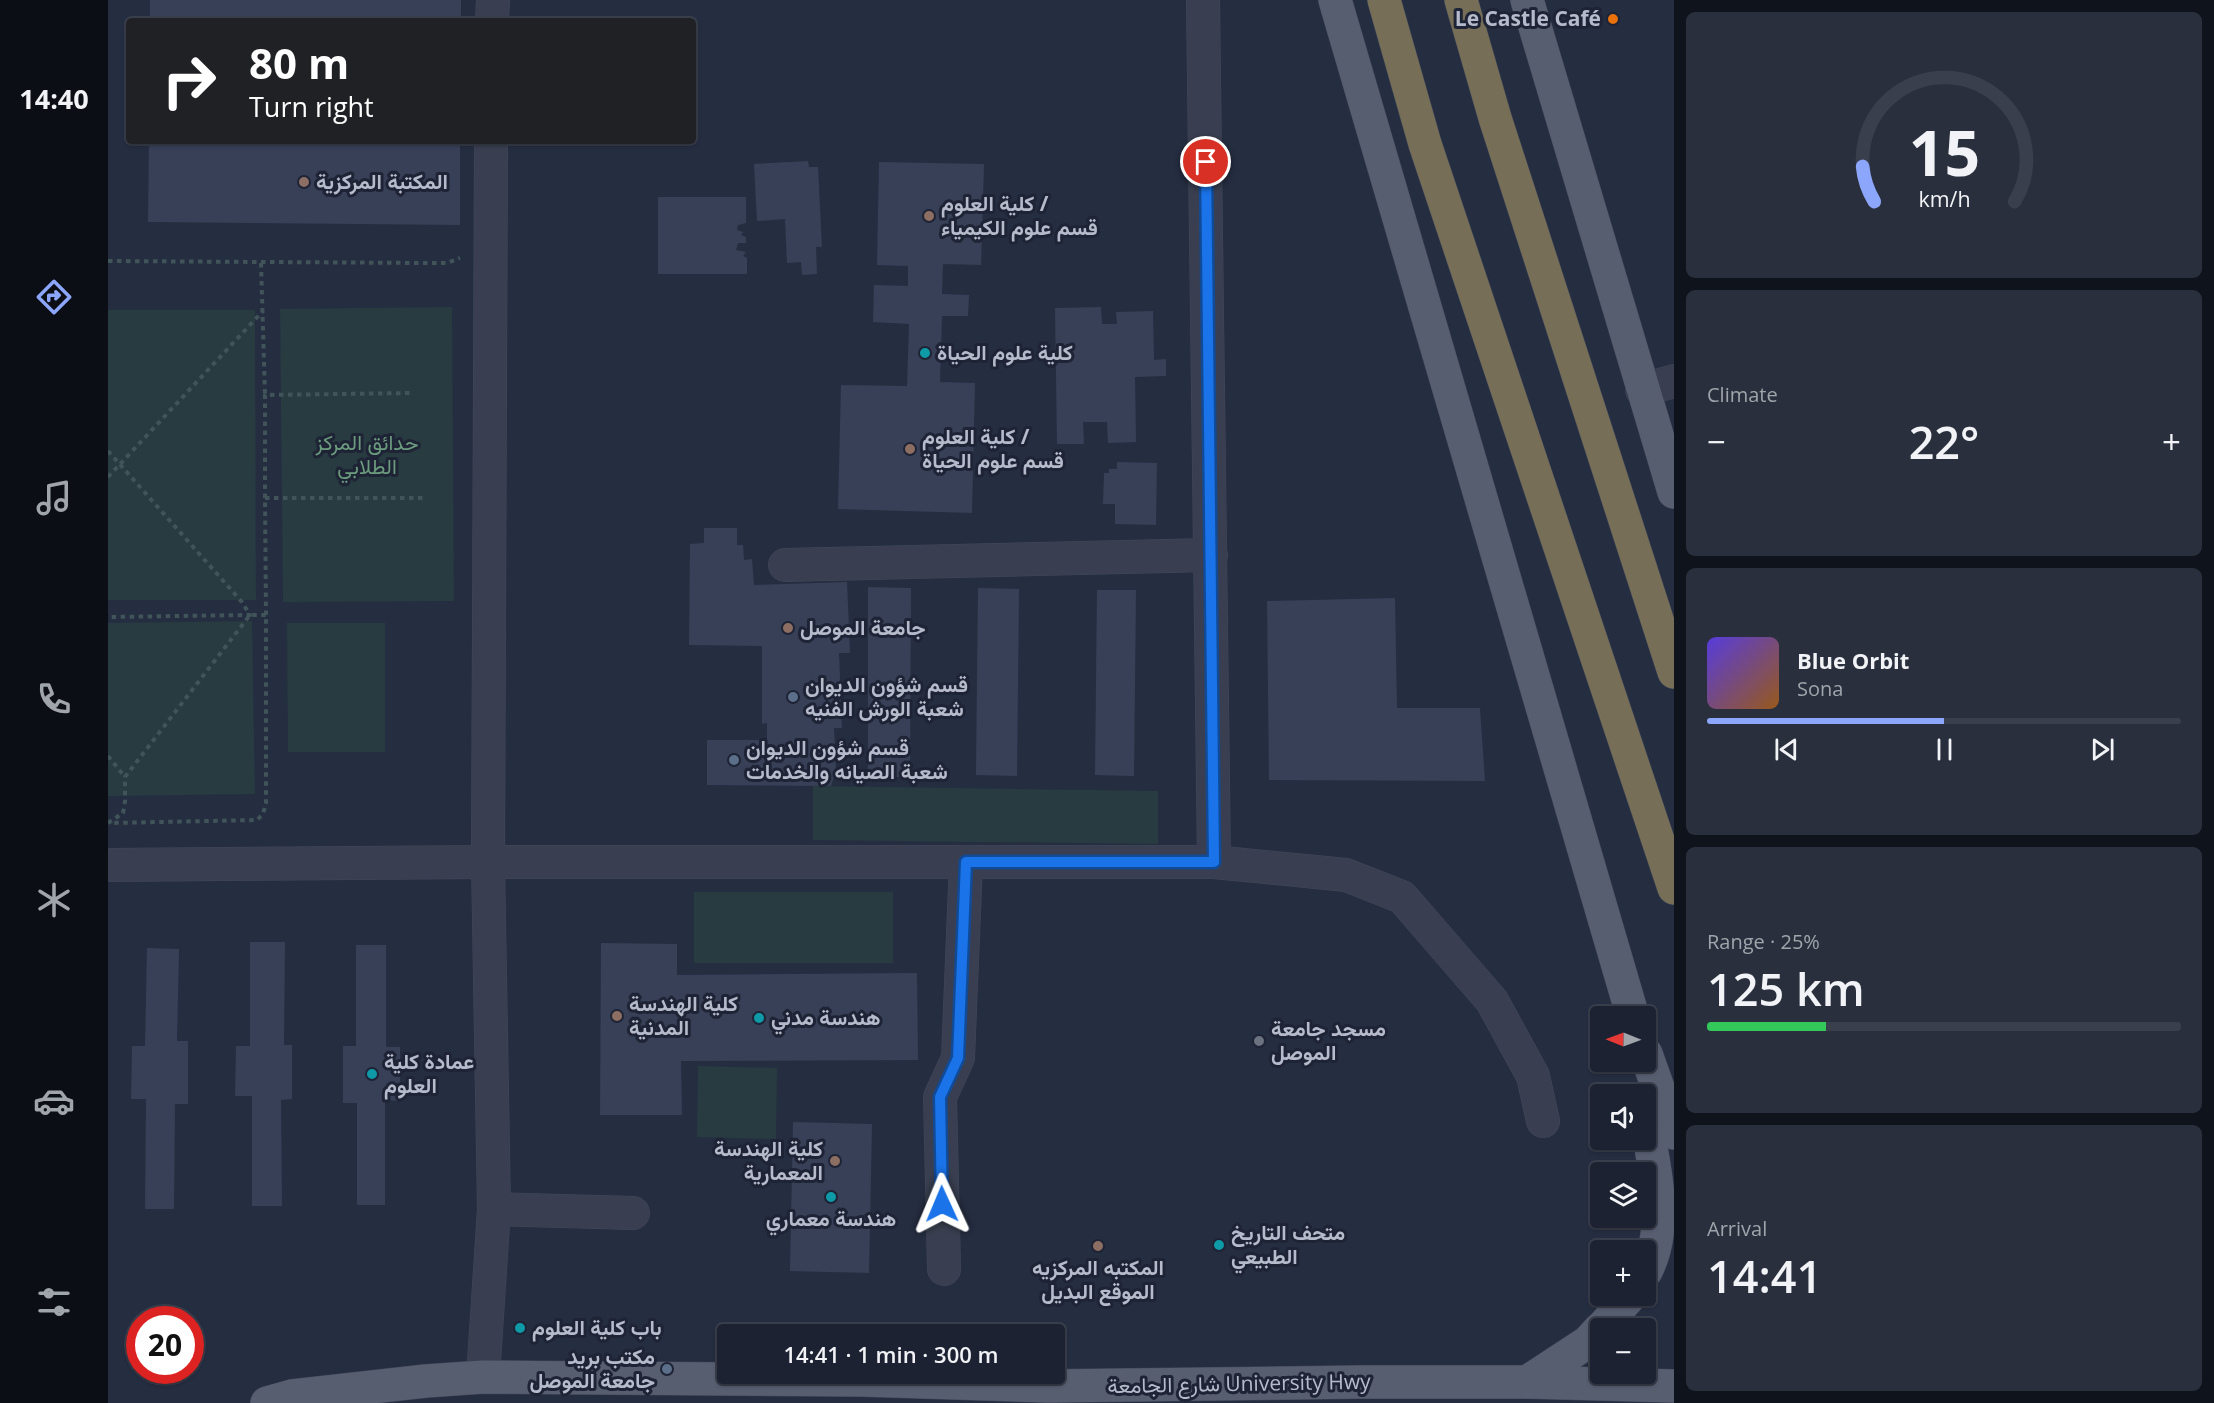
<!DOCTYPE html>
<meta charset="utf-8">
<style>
:root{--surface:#1c2231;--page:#292f3d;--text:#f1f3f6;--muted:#a0a4ab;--line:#3a3f4d;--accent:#8ba6fa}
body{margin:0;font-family:"Open Sans",Vazirmatn,sans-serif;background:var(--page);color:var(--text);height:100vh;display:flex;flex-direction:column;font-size:22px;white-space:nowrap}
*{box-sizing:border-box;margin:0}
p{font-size:20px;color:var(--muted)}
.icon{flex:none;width:33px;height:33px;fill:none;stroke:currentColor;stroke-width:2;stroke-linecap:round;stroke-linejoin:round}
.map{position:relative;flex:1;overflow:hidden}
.panel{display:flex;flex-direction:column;gap:12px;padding:12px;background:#0f131b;width:540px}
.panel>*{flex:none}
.top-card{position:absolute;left:18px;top:18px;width:570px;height:126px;border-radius:6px;box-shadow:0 2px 4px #0004,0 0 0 2px var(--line);background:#202124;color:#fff;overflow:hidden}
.needle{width:39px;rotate:271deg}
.fabs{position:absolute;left:1482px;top:1006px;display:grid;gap:12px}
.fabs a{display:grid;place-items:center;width:66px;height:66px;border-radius:6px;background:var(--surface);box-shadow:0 2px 4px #0004,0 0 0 2px var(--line);font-size:30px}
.speed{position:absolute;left:18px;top:1306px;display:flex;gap:12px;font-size:30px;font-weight:700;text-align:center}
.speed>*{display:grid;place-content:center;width:78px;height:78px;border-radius:50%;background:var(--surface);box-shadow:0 2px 4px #0004,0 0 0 2px var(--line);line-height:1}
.speed .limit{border:9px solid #d22;background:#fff;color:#111}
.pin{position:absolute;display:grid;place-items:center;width:51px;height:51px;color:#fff;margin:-26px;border:3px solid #fff;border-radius:50%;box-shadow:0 2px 6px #0007}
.me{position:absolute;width:66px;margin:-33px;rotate:359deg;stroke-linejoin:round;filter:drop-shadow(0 0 4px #0008)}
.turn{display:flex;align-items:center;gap:21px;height:126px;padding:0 24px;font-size:27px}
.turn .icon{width:78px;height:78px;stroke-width:2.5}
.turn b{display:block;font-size:42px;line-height:51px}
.big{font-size:45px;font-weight:600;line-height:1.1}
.panel .widget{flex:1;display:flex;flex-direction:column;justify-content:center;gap:9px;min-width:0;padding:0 21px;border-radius:9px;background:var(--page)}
.panel .dial{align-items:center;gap:0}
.dial svg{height:156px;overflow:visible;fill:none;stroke:var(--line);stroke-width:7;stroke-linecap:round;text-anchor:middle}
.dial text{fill:var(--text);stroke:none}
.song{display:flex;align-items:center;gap:18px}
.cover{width:72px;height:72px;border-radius:9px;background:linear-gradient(135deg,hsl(250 70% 55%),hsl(30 70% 35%))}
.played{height:6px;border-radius:3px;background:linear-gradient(90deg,var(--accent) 50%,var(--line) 50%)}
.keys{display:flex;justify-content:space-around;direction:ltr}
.heat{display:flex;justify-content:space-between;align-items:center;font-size:33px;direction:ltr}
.charge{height:9px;border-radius:4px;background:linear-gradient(90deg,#34c759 25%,var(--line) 0)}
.trip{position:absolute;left:609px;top:1324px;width:348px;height:60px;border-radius:6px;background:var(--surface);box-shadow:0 2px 4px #0004,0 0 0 2px var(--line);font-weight:600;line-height:60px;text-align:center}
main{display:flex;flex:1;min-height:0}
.tab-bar{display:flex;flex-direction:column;width:108px;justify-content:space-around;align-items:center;background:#0b0e14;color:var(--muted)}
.tab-bar .icon{width:42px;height:42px}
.tab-bar .current{color:var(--accent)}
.tab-bar b{font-size:27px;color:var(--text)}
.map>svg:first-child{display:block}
.green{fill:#273b41}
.building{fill:#374057}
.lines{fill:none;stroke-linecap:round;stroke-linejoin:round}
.minor-casing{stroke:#424859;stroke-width:34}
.major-casing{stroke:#424859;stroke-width:34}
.highway-casing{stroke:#414758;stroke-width:34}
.path{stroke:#405459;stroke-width:4;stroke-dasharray:4.5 4.5;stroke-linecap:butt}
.minor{stroke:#393f50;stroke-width:33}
.major{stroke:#575e70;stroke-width:33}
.highway{stroke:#766e56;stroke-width:33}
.route-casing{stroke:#114b97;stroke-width:15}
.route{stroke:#1a73e8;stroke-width:10}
.food-dot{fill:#e8710a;stroke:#1e2435;stroke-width:2}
.education-dot{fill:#8d6e63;stroke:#1e2435;stroke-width:2}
.culture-dot{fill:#0f9aa8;stroke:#1e2435;stroke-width:2}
.service-dot{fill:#5c6f8a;stroke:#1e2435;stroke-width:2}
.worship-dot{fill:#6b7280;stroke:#1e2435;stroke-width:2}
.labels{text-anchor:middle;stroke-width:6;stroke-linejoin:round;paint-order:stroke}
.poi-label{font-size:21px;font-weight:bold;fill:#b5bbcb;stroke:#1e2435;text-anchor:start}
.park-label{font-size:21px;fill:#6c9c7e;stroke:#1e2435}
.street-label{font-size:21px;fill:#b5bbcb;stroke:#1e2435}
</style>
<main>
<nav class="tab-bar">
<b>14:40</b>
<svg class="icon current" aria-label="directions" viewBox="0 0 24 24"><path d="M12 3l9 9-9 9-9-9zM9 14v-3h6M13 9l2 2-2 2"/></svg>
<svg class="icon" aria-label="music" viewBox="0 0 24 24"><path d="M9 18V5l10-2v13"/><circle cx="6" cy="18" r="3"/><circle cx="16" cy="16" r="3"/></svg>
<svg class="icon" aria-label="phone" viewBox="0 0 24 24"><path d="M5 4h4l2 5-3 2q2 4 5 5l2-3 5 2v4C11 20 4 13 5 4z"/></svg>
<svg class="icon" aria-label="climate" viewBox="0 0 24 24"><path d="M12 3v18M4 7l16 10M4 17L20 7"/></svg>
<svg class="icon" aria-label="car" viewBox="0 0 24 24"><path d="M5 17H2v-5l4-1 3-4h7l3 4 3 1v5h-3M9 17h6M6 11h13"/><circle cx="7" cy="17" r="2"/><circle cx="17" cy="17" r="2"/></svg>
<svg class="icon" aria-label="filters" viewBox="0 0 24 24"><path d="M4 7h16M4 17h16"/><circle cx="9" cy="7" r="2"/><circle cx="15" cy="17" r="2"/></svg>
</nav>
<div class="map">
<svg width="1566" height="1403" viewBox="0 0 1566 1403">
<rect width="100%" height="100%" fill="#252d41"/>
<g class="green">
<polygon points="344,307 346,601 175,602 172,309"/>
<polygon points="0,310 147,310 148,600 0,600"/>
<polygon points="144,621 147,794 0,796 0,623"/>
<polygon points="179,623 277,623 277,752 180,752"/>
<polygon points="705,786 1050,791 1050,844 705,840"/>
<rect x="586" y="892" width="199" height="71"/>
<polygon points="590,1066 669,1068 668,1139 589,1137"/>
</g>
<g class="building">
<rect x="42" y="0" width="311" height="21"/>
<polygon points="41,141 352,141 352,225 40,222"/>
<polygon points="700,161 701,167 710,167 714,247 708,247 709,274 694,275 693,262 679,263 677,219 649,221 646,164"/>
<polygon points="771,162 876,164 873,265 835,264 834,294 861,295 860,316 834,316 832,382 867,383 864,513 730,509 733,385 799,386 801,324 765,322 766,285 800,286 800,266 769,265"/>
<polygon points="550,197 638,197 638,223 630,225 629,230 635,232 633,235 638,237 638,243 630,243 628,250 638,252 635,256 639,258 639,274 550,274"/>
<polygon points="993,307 994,324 1009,324 1008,312 1045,311 1046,360 1058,359 1058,376 1027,377 1028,442 1000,443 999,422 975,422 976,444 949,444 947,308"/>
<polygon points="1009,462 1049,463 1048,525 1007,524 1007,504 995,504 996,473 1001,473 1001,469 1009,469"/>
<polygon points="596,528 629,528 629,545 635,545 636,560 644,559 646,585 739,582 742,653 731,653 734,728 726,728 728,770 723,786 599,785 599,740 659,740 659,723 654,724 654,646 581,645 582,544 596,543"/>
<polygon points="760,587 803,588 802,777 760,777"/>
<polygon points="870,588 911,589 909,776 868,775"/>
<polygon points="989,590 1028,590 1026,776 987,775"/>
<polygon points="1287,598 1289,708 1372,708 1377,781 1161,780 1159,601"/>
<polygon points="142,942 177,942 176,1045 184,1045 184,1099 173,1100 174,1206 144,1206 144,1096 127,1096 128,1046 142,1046"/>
<polygon points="493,943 569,944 569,975 809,973 810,1060 573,1061 574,1115 492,1115"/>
<polygon points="248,945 278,945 278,1047 292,1047 292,1101 277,1100 277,1205 249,1205 249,1103 235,1103 235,1046 248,1046"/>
<polygon points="39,948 71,949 69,1041 80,1041 80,1104 67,1104 66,1209 37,1209 38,1099 23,1099 24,1046 37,1046"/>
<polygon points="685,1122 764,1124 761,1273 682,1271"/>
</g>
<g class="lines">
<g class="minor-casing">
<g id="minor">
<polyline points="1095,0 1106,862"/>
<polyline points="384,21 385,0"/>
<polyline points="1534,390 1566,381"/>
<polyline points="677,565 1103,555"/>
<polyline points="0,865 380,862 1106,862 1238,875 1294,897 1384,1001 1425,1076 1435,1121"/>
<polyline points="386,1209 525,1213"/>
<polyline points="836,1269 832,1097 850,1058 858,862"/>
<polyline points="375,1377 386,1209 380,862 383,141"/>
</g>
</g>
<g class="major-casing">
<g id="major">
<polyline points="1227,0 1525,1017"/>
<polyline points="1419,0 1566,492"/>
<polyline points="1538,1054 1566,1133"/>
<path d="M 1538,1122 C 1547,1168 1561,1227 1538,1271"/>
<polyline points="1493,1329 1522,1296"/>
<polyline points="1419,1382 1480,1342 1492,1329"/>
<polyline points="159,1403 184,1396 318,1381 375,1377 753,1380 940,1386 1253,1382 1419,1382 1566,1386"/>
</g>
</g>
<g class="highway-casing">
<g id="highway">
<polyline points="1276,0 1317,144 1566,888"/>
<polyline points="1353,0 1387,118 1566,672"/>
</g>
</g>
<g class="path">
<polyline points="0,261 316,263 339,263 352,258"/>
<polyline points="153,263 157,395"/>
<polyline points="0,451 134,602 142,615 0,617"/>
<polyline points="0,477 155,311"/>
<polyline points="157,498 157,395 303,393"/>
<polyline points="158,615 157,498 317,498"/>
<polyline points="0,756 17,777"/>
<polyline points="0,823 15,813 17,801 17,777 142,615 158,615 158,803 155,814 149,820 3,823"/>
</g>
<use href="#minor" class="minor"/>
<use href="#major" class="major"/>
<use href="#highway" class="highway"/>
</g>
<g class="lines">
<g class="route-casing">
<polyline id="route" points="834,1204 832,1097 850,1058 858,862 1106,862 1098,162"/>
</g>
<use href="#route" class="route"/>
</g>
<circle class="food-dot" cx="1505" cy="19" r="6"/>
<g class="education-dot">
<circle cx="196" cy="182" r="6"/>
<circle cx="821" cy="216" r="6"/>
<circle cx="802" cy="449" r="6"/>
<circle cx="680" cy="628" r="6"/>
<circle cx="509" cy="1016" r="6"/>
<circle cx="727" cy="1161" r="6"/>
<circle cx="990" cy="1246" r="6"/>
</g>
<g class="culture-dot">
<circle cx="817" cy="353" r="6"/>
<circle cx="651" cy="1018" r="6"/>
<circle cx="264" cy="1074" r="6"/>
<circle cx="723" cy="1197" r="6"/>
<circle cx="1111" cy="1245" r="6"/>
<circle cx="412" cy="1328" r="6"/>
</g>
<g class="service-dot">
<circle cx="685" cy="697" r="6"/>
<circle cx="626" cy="760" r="6"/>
<circle cx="559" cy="1369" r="6"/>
</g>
<circle class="worship-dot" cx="1151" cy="1041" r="6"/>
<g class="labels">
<g class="poi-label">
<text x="1493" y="26" text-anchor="end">Le Castle Café</text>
<text x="208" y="189">المكتبة المركزية</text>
<text x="833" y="211">كلية العلوم /<tspan x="833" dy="24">قسم علوم الكيمياء</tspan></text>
<text x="829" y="360">كلية علوم الحياة</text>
<text x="814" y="444">كلية العلوم /<tspan x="814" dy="24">قسم علوم الحياة</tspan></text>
<text x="692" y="635">جامعة الموصل</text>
<text x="697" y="692">قسم شؤون الديوان<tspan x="697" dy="24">شعبة الورش الفنيه</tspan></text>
<text x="638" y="755">قسم شؤون الديوان<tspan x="638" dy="24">شعبة الصيانه والخدمات</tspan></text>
<text x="521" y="1011">كلية الهندسة<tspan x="521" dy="24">المدنية</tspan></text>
<text x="663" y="1025">هندسة مدني</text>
<text x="1163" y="1036">مسجد جامعة<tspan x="1163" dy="24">الموصل</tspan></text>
<text x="276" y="1069">عمادة كلية<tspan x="276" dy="24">العلوم</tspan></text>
<text x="715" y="1156" text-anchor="end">كلية الهندسة<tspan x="715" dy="24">المعمارية</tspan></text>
<text x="723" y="1226" text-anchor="middle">هندسة معماري</text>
<text x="1123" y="1240">متحف التاريخ<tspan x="1123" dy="24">الطبيعي</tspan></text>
<text x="990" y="1275" text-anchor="middle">المكتبه المركزيه<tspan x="990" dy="24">الموقع البديل</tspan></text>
<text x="424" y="1335">باب كلية العلوم</text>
<text x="547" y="1364" text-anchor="end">مكتب بريد<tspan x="547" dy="24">جامعة الموصل</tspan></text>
</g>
<g class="park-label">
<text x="259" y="450">حدائق المركز<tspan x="259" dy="24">الطلابي</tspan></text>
</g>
<g class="street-label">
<text transform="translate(1131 1384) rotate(-1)" y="7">شارع الجامعة University Hwy</text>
</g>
</g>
</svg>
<div class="fabs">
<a><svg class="needle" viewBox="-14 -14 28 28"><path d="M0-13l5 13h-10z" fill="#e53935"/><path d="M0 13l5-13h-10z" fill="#a0a4ab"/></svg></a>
<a><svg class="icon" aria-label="sound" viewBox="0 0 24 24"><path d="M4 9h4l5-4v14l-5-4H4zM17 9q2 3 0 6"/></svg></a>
<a><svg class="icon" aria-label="layers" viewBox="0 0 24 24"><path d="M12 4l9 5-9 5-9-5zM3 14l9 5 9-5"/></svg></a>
<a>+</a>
<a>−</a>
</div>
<div class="speed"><div class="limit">20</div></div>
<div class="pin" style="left:1098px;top:162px;background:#d93025"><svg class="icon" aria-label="arrive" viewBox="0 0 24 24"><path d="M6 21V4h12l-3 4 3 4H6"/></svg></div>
<svg class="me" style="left:834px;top:1204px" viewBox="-20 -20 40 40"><path d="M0-17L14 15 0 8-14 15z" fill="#1a73e8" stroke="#fff" stroke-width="4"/></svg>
<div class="trip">14:41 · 1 min · 300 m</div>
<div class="top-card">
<div class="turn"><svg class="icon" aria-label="right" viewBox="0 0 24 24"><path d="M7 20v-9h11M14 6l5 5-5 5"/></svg><div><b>80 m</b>Turn right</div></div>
</div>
</div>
<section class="panel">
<div class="widget dial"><svg viewBox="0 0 100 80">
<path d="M14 69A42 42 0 1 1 86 69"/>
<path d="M14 69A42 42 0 0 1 8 51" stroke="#8ba6fa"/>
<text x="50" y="56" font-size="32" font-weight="700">15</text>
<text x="50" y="72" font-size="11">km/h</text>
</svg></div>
<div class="widget"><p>Climate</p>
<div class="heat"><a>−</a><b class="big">22°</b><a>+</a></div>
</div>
<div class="widget">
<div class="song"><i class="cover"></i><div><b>Blue Orbit</b><p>Sona</p></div></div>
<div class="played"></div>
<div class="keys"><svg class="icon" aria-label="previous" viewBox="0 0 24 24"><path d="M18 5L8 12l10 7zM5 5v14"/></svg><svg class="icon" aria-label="pause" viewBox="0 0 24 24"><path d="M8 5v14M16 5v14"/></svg><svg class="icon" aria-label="next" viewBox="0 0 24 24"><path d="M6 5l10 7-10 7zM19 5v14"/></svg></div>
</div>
<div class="widget"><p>Range · 25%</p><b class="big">125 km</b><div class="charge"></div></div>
<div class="widget"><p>Arrival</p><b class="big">14:41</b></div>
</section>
</main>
